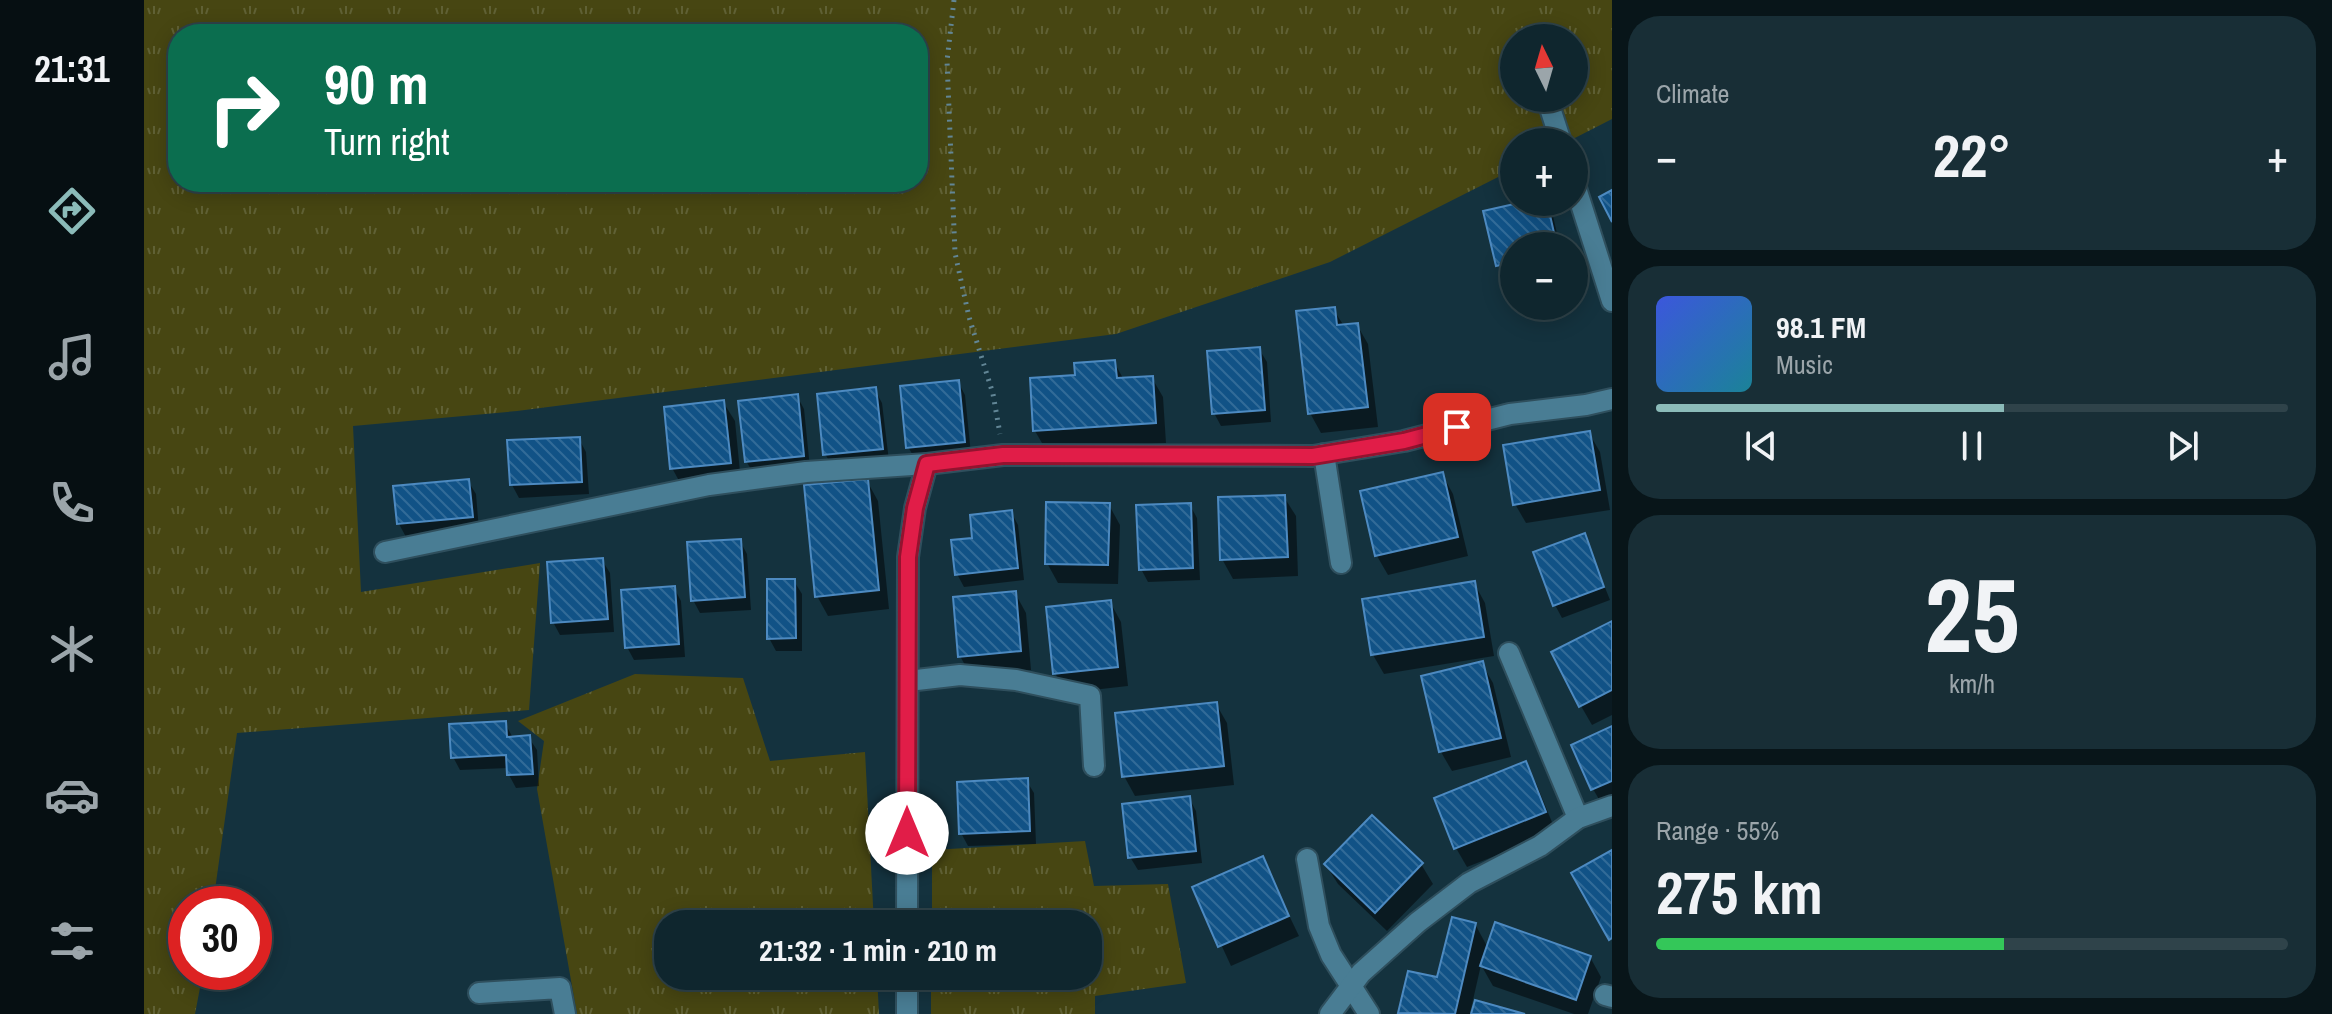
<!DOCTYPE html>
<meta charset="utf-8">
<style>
:root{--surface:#0f262e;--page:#182e36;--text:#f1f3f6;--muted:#9ba5aa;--line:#2f434a;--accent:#8bbbb9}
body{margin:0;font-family:"Archivo Narrow",sans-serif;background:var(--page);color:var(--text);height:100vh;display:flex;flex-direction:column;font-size:30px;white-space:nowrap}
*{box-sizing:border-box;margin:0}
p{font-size:26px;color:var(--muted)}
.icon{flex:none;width:44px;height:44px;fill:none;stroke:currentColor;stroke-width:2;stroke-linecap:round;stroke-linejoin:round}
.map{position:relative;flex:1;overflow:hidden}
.drawer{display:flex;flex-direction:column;gap:16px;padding:16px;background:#081519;width:720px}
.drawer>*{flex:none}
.banner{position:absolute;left:24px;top:24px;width:760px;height:168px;border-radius:32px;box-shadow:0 4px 20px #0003,0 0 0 2px var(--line);background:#0b6e4f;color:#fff;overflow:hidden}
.needle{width:52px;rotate:355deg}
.controls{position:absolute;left:1356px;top:24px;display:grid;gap:16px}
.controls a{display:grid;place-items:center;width:88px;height:88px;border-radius:50%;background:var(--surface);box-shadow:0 4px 20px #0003,0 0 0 2px var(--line);font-size:40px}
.speed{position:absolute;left:24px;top:886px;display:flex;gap:16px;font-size:40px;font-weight:700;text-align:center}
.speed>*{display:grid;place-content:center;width:104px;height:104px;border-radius:50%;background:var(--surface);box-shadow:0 4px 20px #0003,0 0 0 2px var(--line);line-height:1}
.speed .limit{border:12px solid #d22;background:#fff;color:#111}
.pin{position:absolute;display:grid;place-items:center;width:68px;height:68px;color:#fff;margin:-34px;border-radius:16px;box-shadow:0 4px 12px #0006}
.me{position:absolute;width:88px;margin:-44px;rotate:0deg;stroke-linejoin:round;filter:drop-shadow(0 0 6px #0008)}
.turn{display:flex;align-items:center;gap:28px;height:168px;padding:0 24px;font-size:36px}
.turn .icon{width:104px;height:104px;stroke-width:2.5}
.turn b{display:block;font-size:56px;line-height:68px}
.big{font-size:60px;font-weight:800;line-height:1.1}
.drawer .tile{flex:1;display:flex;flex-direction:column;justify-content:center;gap:12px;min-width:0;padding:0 28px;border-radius:32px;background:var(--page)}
.drawer .dial{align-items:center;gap:0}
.dial b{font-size:104px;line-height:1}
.song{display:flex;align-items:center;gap:24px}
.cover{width:96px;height:96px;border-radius:12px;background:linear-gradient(135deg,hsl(230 70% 55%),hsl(190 70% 35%))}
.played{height:8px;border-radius:4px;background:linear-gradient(90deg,var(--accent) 55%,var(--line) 55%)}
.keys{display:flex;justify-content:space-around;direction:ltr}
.heat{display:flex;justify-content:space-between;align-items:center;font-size:44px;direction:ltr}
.charge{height:12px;border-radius:6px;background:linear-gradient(90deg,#34c759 55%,var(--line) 0)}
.trip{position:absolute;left:510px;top:910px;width:448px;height:80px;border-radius:32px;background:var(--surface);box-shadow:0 4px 20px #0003,0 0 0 2px var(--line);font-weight:800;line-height:80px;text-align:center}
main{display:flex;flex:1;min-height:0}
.tab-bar{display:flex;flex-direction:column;width:144px;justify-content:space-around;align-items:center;background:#060f12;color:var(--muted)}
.tab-bar .icon{width:56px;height:56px}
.tab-bar .on{color:var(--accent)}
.tab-bar b{font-size:36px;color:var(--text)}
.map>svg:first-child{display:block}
.grass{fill:url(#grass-tufts);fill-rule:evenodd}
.shadow{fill:#0007}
.building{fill:url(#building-back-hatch);stroke:#4d8ac1;stroke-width:2}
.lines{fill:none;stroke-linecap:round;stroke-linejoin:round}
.minor-casing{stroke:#2f4f5d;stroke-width:24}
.path{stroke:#628696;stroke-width:5;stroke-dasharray:2 6;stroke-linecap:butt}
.minor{stroke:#497d94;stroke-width:20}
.route-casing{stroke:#92132f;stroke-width:20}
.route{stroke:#e11d48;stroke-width:14}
</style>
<main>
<nav class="tab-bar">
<b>21:31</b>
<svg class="icon on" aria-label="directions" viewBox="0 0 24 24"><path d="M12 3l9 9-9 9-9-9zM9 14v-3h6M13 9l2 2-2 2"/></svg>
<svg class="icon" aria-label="music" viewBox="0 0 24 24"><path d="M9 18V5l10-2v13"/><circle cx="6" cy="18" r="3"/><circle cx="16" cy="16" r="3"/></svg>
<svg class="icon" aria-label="phone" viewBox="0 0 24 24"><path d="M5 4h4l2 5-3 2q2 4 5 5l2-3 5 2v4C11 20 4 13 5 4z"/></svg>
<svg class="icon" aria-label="climate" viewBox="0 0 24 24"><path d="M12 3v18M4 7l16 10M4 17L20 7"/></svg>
<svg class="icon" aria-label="car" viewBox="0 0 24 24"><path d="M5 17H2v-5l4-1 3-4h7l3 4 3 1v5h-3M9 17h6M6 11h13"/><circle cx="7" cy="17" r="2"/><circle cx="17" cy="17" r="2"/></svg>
<svg class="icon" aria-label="filters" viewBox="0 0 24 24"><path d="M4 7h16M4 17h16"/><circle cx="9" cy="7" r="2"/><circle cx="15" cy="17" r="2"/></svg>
</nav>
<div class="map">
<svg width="1468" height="1014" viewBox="0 0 1468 1014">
<defs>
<pattern id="grass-tufts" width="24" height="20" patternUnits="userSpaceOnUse" patternTransform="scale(2)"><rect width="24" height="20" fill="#474612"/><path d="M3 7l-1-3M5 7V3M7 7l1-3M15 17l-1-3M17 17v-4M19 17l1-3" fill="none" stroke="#606135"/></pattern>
<pattern id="building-back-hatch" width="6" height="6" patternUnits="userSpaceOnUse" patternTransform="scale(2)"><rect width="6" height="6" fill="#115286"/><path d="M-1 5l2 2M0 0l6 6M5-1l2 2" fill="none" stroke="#326b98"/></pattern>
</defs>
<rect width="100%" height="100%" fill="#14323e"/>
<g class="grass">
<path d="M 0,0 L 1468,0 L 1468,119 L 1423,142 L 1370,142 L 1370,169 L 1186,262 L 972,334 L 373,411 L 209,426 L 217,592 L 396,563 L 385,710 L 93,733 L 69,904 L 42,904 L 42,972 L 59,972 L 51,1014 L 0,1014 ZM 34,34 L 774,34 L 774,182 L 34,182 ZM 1370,38 L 1430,38 L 1430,98 L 1370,98 Z"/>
<polygon points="491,674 599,678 626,761 721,752 730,924 524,924 524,976 733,976 735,1014 433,1014 393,789 400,741 374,721"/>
<polygon points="941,841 950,886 1024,884 1042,983 951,996 951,1014 787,1014 787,976 944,976 944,924 788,924 788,850"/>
</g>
<g class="shadow">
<polygon points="1388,202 1402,202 1408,212 1416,246 1370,246 1370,276 1361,278 1354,265"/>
<polygon points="1189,309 1200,326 1213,325 1224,344 1234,427 1177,433 1166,413"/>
<polygon points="1115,349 1123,362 1127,422 1077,426 1070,413"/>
<polygon points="970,362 980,380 1008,378 1019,397 1022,443 902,450 891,431 933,377"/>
<polygon points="814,382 821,395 827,454 772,460 764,447"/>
<polygon points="731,390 738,403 745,461 689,467 681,454"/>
<polygon points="653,396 660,409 666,468 610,474 602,461"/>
<polygon points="579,402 591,421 597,482 539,488 528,468"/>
<polygon points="1445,433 1456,452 1466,510 1382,523 1371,504"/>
<polygon points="435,439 442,452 445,494 375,498 368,485"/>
<polygon points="1298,474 1309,494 1324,556 1244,575 1233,556 1218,493"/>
<polygon points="324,481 332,494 335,530 262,537 255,524 251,488"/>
<polygon points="723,481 734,501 745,609 684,616 673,596"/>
<polygon points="1140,497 1152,516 1154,576 1089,579 1078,559"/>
<polygon points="965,505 976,525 974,584 914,583 903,563"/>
<polygon points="1046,505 1053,518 1056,580 1004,582 997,569"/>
<polygon points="867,512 874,525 880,580 820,587 813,574 830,540"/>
<polygon points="1440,535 1466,600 1418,618 1411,605"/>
<polygon points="596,541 603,554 607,610 556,613 549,600"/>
<polygon points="458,560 466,573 470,632 416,635 409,622"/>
<polygon points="650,581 658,594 658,651 632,651 625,638"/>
<polygon points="1330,583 1341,603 1350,656 1240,674 1229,655"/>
<polygon points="530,588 537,601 541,657 490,660 483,647"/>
<polygon points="871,593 882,613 887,670 827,676 816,656"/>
<polygon points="966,602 977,622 984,686 922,693 911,673"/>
<polygon points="1468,624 1468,715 1448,725 1437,706"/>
<polygon points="1338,664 1349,683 1367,757 1308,771 1297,752 1279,677"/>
<polygon points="1072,704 1083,723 1090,785 991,796 980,776"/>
<polygon points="361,723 369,738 385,738 393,750 395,786 372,788 365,775 364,768 316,770 309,757"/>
<polygon points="1468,729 1468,805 1460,808 1449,789"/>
<polygon points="1381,763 1392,783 1412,832 1323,867 1312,848"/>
<polygon points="882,780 890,793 892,844 824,846 817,833"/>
<polygon points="1045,798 1052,811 1058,863 994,870 986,857"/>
<polygon points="1118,859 1155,936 1087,966 1051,888"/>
<polygon points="1277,864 1289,884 1243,931 1194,884 1182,865"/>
<polygon points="1331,924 1344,948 1446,957 1457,977 1444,1014 1430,1014 1349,986 1337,965 1326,1013 1328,1014 1257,1014 1295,980"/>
</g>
<g class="building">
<polygon points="1468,190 1468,222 1455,197"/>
<polygon points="1379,202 1403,202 1413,246 1370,246 1370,262 1352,266 1339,211"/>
<polygon points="1191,307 1193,325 1214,323 1224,407 1164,414 1152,311"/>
<polygon points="1116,347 1121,410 1068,414 1063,351"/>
<polygon points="971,360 973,378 1009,376 1012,423 889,431 886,378 931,375 930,363"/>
<polygon points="815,380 821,442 762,448 756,386"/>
<polygon points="732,387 739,449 679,455 673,394"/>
<polygon points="654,394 660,456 601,462 594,401"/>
<polygon points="580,400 587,463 526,469 520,407"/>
<polygon points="1446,431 1456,490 1369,505 1359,445"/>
<polygon points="436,437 438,482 366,485 363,440"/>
<polygon points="1299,472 1314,537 1231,556 1216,491"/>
<polygon points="325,479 329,517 253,524 249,486"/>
<polygon points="724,479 735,590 671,597 660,485"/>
<polygon points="1141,495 1144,557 1076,560 1074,497"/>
<polygon points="902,502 966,503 964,565 901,564"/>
<polygon points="1047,503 1049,568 995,570 992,505"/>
<polygon points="868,510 874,568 811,575 807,540 828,538 826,515"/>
<polygon points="1441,533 1460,587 1409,606 1389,552"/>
<polygon points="597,539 601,597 547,601 543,542"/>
<polygon points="459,558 464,619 407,623 403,562"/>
<polygon points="623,579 651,579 652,638 623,639"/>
<polygon points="1331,581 1340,637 1227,655 1218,599"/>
<polygon points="531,586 535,644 481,648 477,590"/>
<polygon points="872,591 877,651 814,657 809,597"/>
<polygon points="967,600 974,667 909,674 902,607"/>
<polygon points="1468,621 1468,690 1435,707 1407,652"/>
<polygon points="1339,661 1357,738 1295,752 1277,676"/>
<polygon points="1073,702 1080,766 978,777 971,713"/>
<polygon points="362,721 363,737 386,735 389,774 363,775 362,755 307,758 305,724"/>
<polygon points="1468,726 1468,781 1447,790 1427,745"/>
<polygon points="1382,761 1402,812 1310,849 1290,798"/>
<polygon points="884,778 886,831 815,834 813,782"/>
<polygon points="1046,796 1052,851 984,858 978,804"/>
<polygon points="1228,815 1279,863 1231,913 1180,864"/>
<polygon points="1468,850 1468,938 1465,940 1427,873"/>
<polygon points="1119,856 1145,916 1074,947 1048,887"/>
<polygon points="1308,917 1332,923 1311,1014 1254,1013 1264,971 1293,977"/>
<polygon points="1351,922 1447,956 1432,1000 1336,966"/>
<polygon points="1331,1000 1381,1014 1327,1014"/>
</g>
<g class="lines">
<g class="minor-casing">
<g id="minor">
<polyline points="1406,108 1417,142"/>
<polyline points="1430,182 1468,301"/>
<polyline points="1180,454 1197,563"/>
<polyline points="241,552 565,485 662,472 783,464"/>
<polyline points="1365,653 1434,818"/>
<polyline points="764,681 816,675 872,680 946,696 950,766"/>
<polyline points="1163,859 1175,926 1187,955 1225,1014"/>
<polyline points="763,924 764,557 771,508 783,464 859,455 1169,456 1260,441 1366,414 1442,405 1468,399"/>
<polyline points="335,993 416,988 421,1014"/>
<polyline points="1461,995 1468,997"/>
<polyline points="763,1014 763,976"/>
<polyline points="1186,1014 1217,973 1274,922 1325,883 1396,846 1434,818 1468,806"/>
</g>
</g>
<polyline class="path" points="810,0 803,61 811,253 825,317 849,394 856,434"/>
<use href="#minor" class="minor"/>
</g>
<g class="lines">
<g class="route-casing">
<polyline id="route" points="763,833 764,557 771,508 783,464 859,455 1169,456 1260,441 1313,427"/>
</g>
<use href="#route" class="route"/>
</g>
</svg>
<div class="controls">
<a><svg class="needle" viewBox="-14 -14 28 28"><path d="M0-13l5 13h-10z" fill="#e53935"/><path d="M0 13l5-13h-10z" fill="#9ba5aa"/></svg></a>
<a>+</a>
<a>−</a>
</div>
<div class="speed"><div class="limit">30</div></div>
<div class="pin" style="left:1313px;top:427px;background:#d93025"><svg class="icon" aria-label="arrive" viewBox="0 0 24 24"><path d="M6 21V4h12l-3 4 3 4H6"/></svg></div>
<svg class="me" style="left:763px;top:833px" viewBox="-20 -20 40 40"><circle r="19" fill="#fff"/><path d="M0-13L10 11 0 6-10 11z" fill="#e11d48"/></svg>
<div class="trip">21:32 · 1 min · 210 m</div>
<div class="banner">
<div class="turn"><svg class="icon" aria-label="right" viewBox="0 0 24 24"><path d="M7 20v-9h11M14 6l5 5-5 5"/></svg><div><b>90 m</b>Turn right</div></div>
</div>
</div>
<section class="drawer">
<div class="tile"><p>Climate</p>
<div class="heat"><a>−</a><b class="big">22°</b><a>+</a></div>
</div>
<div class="tile">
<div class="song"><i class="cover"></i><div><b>98.1 FM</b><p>Music</p></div></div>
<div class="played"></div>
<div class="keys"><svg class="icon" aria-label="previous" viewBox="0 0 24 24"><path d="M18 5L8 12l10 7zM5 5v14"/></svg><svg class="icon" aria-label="pause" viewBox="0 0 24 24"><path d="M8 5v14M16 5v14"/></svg><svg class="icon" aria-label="next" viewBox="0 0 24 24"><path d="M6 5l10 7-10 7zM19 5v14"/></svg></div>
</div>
<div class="tile dial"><b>25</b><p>km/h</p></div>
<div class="tile"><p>Range · 55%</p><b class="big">275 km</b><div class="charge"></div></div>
</section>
</main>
